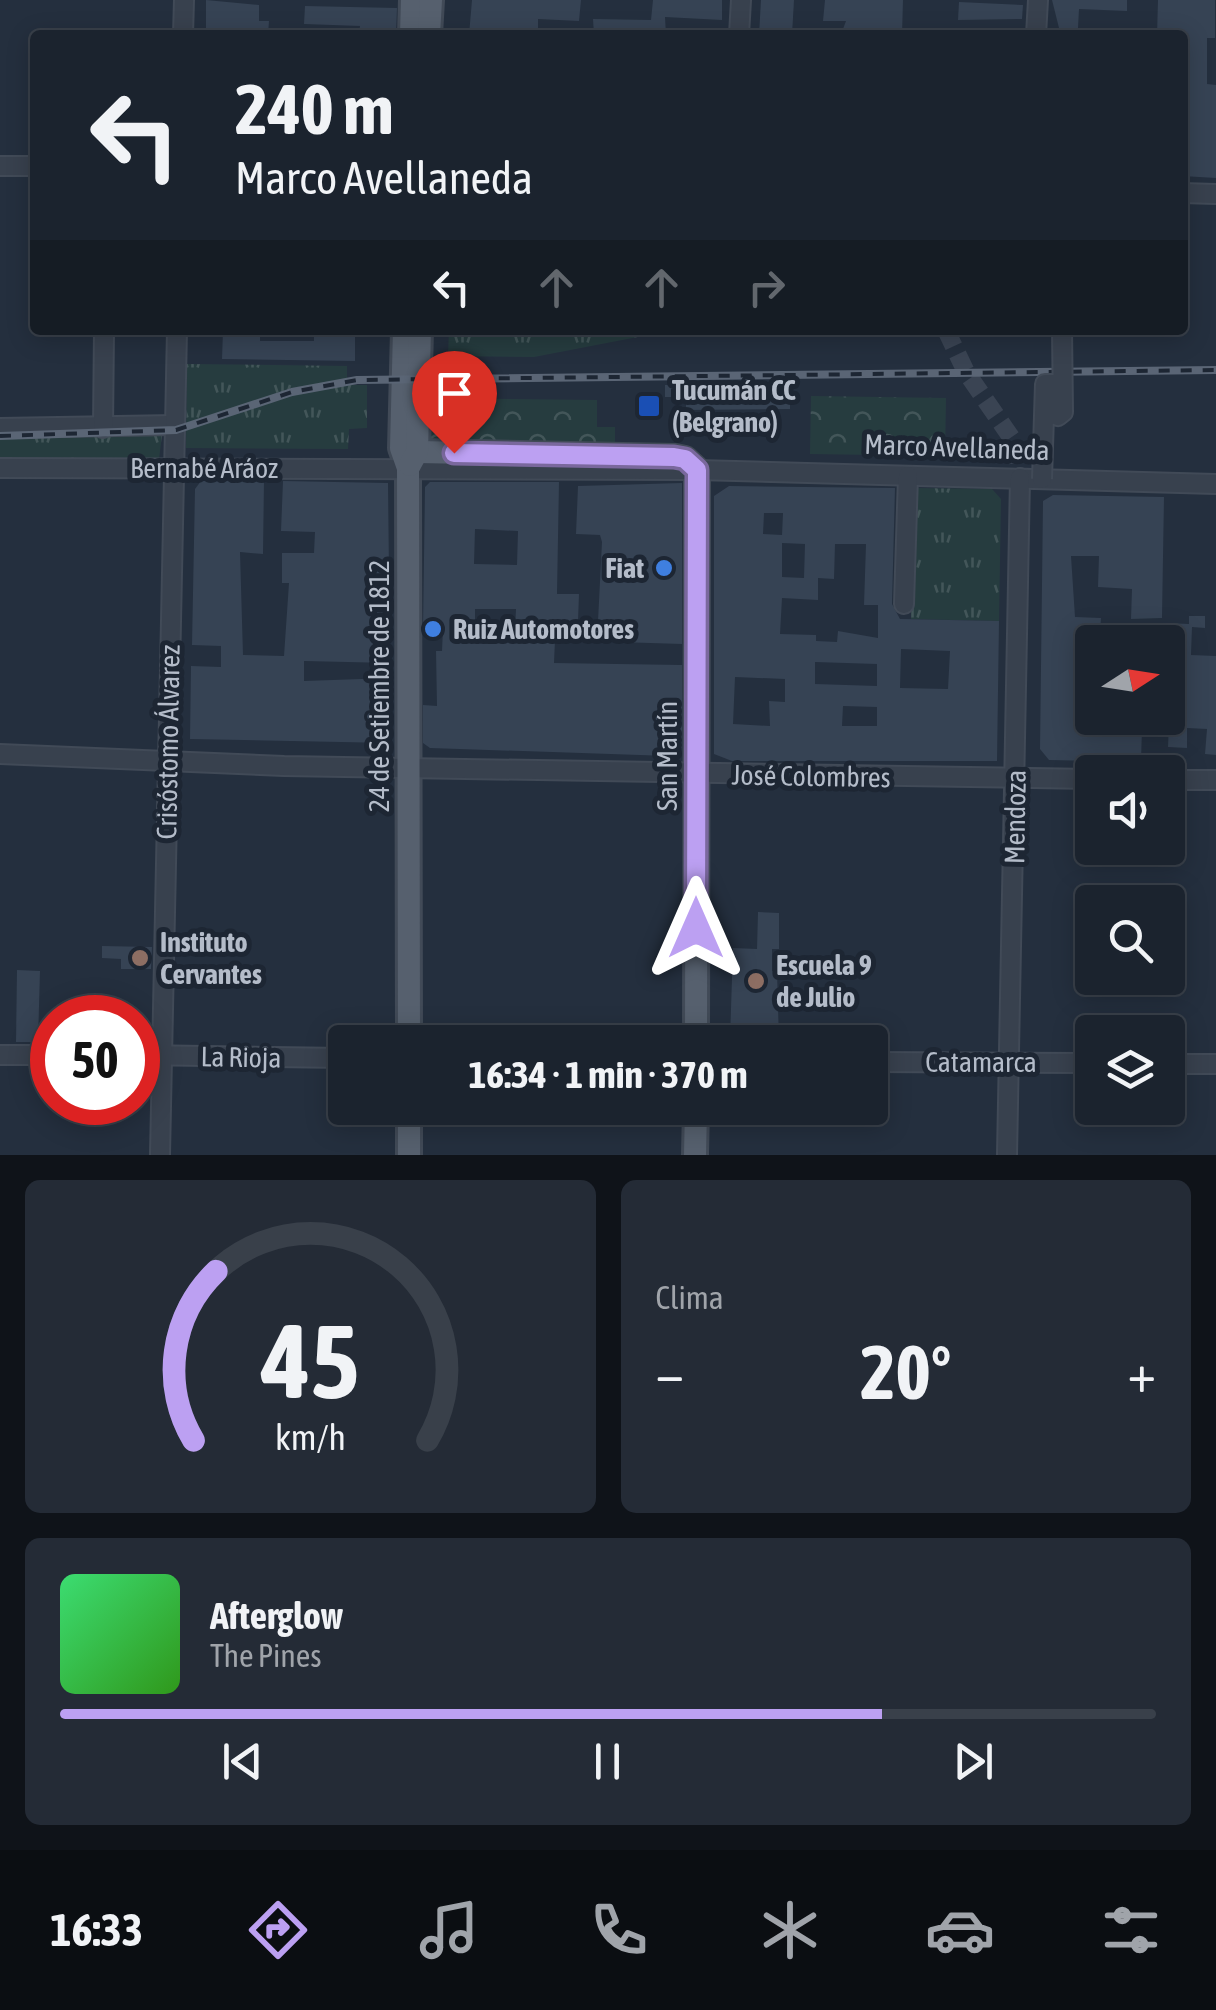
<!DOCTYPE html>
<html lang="es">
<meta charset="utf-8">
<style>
:root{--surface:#1b232e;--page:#242b36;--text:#f1f3f6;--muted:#a0a4aa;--line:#39404a;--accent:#bca0f2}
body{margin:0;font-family:"Asap Condensed",sans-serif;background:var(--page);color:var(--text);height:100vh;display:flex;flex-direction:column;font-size:38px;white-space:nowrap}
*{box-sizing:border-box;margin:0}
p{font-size:32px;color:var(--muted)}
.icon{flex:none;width:55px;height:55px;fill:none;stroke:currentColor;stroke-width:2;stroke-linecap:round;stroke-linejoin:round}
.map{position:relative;height:1155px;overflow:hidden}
.side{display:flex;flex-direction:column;gap:25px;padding:25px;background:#0f1319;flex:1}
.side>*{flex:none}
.top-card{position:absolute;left:30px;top:30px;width:1158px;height:305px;border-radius:10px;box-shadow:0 5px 25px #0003,0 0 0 2px var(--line);background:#1b232e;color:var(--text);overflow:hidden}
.needle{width:65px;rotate:78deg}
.controls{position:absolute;left:1075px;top:625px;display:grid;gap:20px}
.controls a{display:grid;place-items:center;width:110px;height:110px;border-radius:10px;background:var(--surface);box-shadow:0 5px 25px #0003,0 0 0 2px var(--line);font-size:50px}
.speed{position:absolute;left:30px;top:995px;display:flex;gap:20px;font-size:50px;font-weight:700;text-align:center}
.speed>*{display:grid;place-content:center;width:130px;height:130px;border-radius:50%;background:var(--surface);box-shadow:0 5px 25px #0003,0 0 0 2px var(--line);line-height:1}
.speed .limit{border:15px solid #d22;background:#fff;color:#111}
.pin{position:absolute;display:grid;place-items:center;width:85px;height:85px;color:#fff;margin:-102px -42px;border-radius:50% 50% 50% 0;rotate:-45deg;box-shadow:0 0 10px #0007}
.pin .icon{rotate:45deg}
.me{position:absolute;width:110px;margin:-55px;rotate:0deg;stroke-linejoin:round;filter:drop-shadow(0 0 8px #0008)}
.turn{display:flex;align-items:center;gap:35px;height:210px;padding:0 40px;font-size:45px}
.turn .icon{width:130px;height:130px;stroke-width:2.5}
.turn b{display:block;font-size:70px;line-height:85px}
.lanes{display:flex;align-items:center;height:95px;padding:0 40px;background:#0003;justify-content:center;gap:50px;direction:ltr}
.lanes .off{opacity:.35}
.big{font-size:75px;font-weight:700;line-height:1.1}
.side .card{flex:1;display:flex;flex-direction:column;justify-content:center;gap:15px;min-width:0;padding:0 35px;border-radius:15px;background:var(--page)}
.side .dial{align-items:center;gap:0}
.dial svg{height:260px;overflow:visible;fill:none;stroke:var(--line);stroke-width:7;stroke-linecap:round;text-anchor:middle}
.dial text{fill:var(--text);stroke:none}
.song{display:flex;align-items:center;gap:30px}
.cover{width:120px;height:120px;border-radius:15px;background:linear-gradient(135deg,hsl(140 70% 55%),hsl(110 70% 35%))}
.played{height:10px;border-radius:5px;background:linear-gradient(90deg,var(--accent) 75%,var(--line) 75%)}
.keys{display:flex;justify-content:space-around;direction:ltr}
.heat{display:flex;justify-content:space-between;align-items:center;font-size:55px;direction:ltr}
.side .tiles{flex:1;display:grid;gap:25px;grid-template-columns:1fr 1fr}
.card:last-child{grid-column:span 2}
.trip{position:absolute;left:328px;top:1025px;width:560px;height:100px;border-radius:10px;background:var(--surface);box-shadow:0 5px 25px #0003,0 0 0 2px var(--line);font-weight:700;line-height:100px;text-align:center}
.menu{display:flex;height:160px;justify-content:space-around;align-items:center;background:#0b0e12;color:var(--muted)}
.menu .icon{width:70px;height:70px}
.menu .active{color:var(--accent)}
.menu b{font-size:45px;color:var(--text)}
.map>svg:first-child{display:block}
.grass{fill:url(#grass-tufts)}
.forest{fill:url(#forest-crowns)}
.building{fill:#364354;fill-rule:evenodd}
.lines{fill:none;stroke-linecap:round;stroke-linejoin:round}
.minor-tunnel{stroke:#3a4453;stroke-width:18;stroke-dasharray:18 9;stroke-linecap:butt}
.minor-casing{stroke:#414a57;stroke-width:22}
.major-casing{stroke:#414a57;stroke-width:28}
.minor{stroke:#38414e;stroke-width:18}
.major{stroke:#56606e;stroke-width:22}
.rail-casing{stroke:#5a6575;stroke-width:8}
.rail{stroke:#1d2633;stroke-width:4;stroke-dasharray:11;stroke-linecap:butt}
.minor-bridge-casing{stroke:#414a57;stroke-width:22;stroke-linecap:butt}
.minor-bridge{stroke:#38414e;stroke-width:18}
.route-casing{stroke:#7a689d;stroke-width:25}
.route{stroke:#bca0f2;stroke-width:18}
.transit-dot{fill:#1a4fb4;stroke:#1d2633;stroke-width:4}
.shop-dot{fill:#3f7fe0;stroke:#1d2633;stroke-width:4}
.education-dot{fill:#8d6e63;stroke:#1d2633;stroke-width:4}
.labels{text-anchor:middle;stroke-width:10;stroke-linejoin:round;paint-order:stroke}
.poi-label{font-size:28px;font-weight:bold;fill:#b4bcc9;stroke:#1d2633;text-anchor:start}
.street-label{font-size:28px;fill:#b4bcc9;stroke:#1d2633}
</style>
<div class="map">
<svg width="1216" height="1155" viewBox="0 0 1216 1155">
<defs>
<pattern id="grass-tufts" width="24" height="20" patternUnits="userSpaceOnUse" patternTransform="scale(2.5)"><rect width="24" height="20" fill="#263c3f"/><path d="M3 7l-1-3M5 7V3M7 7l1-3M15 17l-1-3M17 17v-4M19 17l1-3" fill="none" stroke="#435659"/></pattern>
<pattern id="forest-crowns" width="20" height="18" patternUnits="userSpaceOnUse" patternTransform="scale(2.5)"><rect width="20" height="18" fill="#263c3f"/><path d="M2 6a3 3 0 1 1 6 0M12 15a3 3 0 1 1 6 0" fill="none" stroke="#435659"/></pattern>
</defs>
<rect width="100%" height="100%" fill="#242f3e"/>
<g class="grass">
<polygon points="449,330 674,330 534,357 448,356"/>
<polygon points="187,364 347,366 347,385 367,385 367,428 349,429 348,449 186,448"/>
<polygon points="162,435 159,459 0,460 0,438"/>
<polygon points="913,488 992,489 1001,499 999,621 911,619"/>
</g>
<g class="forest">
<polygon points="811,396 946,398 945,456 810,454"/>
<polygon points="429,398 597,400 597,427 615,427 615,443 429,441"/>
</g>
<g class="building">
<polygon points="206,0 259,5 259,21 269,21 268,35 206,35"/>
<polygon points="472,0 581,0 579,21 538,19 538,35 469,35"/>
<polygon points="653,0 722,0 722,20 665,17 666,35 594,35 593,19 651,20"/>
<polygon points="761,0 794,0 792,35 759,35"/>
<polygon points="825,0 903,0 902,35 871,35 870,29 843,29 846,21 823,21"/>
<polygon points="1052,0 1127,0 1127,11 1079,9 1078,28 1059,28"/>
<polygon points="1158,0 1215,0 1215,38 1207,38 1207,84 1216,85 1216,178 1182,176 1182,35 1157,35"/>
<polygon points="959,2 1023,5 1022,19 958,20"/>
<polygon points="305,6 397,8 396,35 359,35 360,26 304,24"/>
<polygon points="223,330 260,330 260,341 314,341 314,330 355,330 355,361 222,359"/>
<polygon points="790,384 790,409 686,410 686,404 674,404 673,397 665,397 665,385"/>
<polygon points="201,481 264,481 263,554 240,552 243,655 284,656 289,583 282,583 282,553 314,553 315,532 281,531 283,481 388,483 390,663 304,661 304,681 390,678 390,743 190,739 191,666 221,667 221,646 192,645 195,489"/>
<path d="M 430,482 L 559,482 L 557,594 L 579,594 L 578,621 L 598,621 L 602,542 L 600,535 L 576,534 L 578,486 L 682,483 L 682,644 L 555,640 L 554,663 L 682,665 L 682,748 L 669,756 L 430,748 L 423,743 L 423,705 L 437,706 L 436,651 L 442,651 L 443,628 L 423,628 L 425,487 ZM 475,529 L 518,531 L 517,565 L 474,564 ZM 475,609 L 516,609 L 515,629 L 475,629 Z"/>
<path d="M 729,486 L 895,488 L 892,604 L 900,619 L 999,621 L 997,761 L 732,761 L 714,754 L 714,496 ZM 764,513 L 783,513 L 782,535 L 763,534 ZM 782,543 L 805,544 L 804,578 L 782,577 ZM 835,544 L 866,544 L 864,605 L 878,605 L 878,638 L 838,631 L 837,642 L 816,641 L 816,635 L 780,634 L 782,598 L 818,600 L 818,578 L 834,579 ZM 901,649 L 950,651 L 948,689 L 900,688 ZM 815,662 L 877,664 L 877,686 L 815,684 ZM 735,677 L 785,679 L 785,702 L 769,701 L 770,726 L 733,724 ZM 843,706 L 877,707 L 877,726 L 842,726 Z"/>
<polygon points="1053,495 1164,497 1162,618 1131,619 1132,589 1098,587 1099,556 1071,556 1075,617 1101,618 1100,633 1094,633 1092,642 1092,720 1128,720 1128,728 1142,728 1141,762 1049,760 1040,749 1043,501"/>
<polygon points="1189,616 1205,616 1205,628 1192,627 1191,655 1216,656 1216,755 1205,754 1207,729 1187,728 1187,748 1168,747 1172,653 1168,653 1167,623 1189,624"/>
<polygon points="758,912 779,913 779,949 772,949 772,971 777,971 779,1041 730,1039 733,948 757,949"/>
<polygon points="102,946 152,947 151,969 121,969 121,959 102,958"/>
<polygon points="17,970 40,971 38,1042 16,1042"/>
</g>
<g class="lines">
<polyline class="minor-tunnel" points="946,330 966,372 1015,443 1020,478"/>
<g class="minor-casing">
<g id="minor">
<polyline points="183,35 184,0"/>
<polyline points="739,35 741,0"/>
<polyline points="1036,35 1038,0"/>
<polyline points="0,166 35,166"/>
<polyline points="1182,193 1216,194"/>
<polyline points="0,428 175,425"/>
<polyline points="103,428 104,330"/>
<polyline points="0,468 697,470 1216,484"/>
<polyline points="904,604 908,476"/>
<polyline points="0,754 284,766 1092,779"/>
<polyline points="1168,780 1216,780"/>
<polyline points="0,1055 52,1055"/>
<polyline points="138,1055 345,1058"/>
<polyline points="870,1062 1092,1063"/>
<polyline points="1168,1064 1216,1064"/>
<polyline points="160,1155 177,330"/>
<polyline points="1007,1155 1020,478"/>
</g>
</g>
<g class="major-casing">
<g id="major">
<polyline points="411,35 412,0"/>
<polyline points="429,35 431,0"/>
<polyline points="404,330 401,448 408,468 409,1042"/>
<polyline points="417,452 675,457 685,459 697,470 696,1042"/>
<polyline points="410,465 417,452 420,330"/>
<polyline points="409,1108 409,1155"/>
<polyline points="695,1155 696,1108"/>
</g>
</g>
<use href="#minor" class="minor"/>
<use href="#major" class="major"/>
<g class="rail-casing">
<polyline id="rail" points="0,436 176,430 292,392 357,380 1216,370"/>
</g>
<use href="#rail" class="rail"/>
<g class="minor-bridge-casing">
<polyline id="minor-bridge" points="1042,479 1045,384 1054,384 1053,413 1058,416 1063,412 1062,330"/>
</g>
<use href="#minor-bridge" class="minor-bridge"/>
</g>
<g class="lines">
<g class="route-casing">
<polyline id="route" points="454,453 674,457 685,459 697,470 696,928"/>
</g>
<use href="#route" class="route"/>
</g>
<rect class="transit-dot" x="637" y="394" width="24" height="24" rx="5"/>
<g class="shop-dot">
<circle cx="664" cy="568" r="10"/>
<circle cx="433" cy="629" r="10"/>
</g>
<g class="education-dot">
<circle cx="140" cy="958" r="10"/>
<circle cx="756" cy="981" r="10"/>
</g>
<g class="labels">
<g class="poi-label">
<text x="672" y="400">Tucumán CC<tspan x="672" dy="32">(Belgrano)</tspan></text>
<text x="644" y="578" text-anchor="end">Fiat</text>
<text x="453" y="639">Ruiz Automotores</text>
<text x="160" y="952">Instituto<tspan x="160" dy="32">Cervantes</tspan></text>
<text x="776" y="975">Escuela 9<tspan x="776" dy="32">de Julio</tspan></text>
</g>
<g class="street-label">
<text transform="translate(957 447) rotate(2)" y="10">Marco Avellaneda</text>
<text x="204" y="478">Bernabé Aráoz</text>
<text transform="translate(379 686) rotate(-90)" y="10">24 de Setiembre de 1812</text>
<text transform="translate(168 742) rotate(-89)" y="10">Crisóstomo Álvarez</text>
<text transform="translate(667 756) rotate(-90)" y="10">San Martín</text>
<text transform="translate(811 776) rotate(1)" y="10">José Colombres</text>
<text transform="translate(1015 817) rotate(-89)" y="10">Mendoza</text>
<text transform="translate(241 1057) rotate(1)" y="10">La Rioja</text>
<text x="981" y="1072">Catamarca</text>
</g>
</g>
</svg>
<div class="controls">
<a><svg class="needle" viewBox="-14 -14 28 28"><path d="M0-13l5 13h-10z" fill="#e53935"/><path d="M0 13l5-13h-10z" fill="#a0a4aa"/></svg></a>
<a><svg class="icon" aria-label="sound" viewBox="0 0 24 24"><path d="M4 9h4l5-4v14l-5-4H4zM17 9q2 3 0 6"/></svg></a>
<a><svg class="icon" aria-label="search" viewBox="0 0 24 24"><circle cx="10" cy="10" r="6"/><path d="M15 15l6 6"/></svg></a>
<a><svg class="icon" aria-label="layers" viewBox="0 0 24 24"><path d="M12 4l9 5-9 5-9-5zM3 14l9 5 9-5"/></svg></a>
</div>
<div class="speed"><div class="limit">50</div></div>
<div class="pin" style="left:454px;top:453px;background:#d93025"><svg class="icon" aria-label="arrive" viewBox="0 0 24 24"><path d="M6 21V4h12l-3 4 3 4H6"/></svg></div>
<svg class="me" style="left:696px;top:928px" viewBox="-20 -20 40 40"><path d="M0-17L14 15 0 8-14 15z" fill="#bca0f2" stroke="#fff" stroke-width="4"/></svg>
<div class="trip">16:34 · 1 min · 370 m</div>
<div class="top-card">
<div class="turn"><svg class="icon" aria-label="left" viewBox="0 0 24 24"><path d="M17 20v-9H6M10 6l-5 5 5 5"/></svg><div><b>240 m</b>Marco Avellaneda</div></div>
<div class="lanes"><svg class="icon" aria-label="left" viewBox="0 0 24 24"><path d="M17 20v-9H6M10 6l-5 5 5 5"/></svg><svg class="icon off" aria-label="ahead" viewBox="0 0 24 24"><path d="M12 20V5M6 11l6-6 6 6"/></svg><svg class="icon off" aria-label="ahead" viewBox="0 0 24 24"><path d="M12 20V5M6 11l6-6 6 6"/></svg><svg class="icon off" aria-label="right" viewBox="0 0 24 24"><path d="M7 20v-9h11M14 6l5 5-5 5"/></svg></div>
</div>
</div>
<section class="side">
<div class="tiles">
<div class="card dial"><svg viewBox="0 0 100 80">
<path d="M14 69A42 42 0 1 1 86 69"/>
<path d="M14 69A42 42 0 0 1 21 17" stroke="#bca0f2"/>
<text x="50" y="56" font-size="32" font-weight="700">45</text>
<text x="50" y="72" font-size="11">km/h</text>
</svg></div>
<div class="card"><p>Clima</p>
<div class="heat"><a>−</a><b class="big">20°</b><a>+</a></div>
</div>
<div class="card">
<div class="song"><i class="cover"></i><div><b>Afterglow</b><p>The Pines</p></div></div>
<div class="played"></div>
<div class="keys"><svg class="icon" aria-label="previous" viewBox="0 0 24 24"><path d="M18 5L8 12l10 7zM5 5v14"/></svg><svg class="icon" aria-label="pause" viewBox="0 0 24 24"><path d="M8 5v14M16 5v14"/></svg><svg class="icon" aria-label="next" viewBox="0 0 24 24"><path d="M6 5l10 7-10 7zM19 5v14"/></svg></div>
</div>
</div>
</section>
<nav class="menu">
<b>16:33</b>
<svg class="icon active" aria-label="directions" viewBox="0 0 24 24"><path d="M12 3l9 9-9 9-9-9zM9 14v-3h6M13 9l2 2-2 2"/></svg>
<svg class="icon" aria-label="music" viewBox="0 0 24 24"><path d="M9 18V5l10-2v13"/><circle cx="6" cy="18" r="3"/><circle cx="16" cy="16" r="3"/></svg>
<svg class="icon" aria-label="phone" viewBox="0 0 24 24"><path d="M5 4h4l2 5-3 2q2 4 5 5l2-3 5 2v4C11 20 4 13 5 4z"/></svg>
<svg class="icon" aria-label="climate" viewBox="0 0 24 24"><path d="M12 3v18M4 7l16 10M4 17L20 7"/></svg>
<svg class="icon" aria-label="car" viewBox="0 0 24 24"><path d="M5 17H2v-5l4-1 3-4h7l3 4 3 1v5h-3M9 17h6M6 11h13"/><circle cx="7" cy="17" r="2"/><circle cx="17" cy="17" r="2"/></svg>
<svg class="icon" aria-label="filters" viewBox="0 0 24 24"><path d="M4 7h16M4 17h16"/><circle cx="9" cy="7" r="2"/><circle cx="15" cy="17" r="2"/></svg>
</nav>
